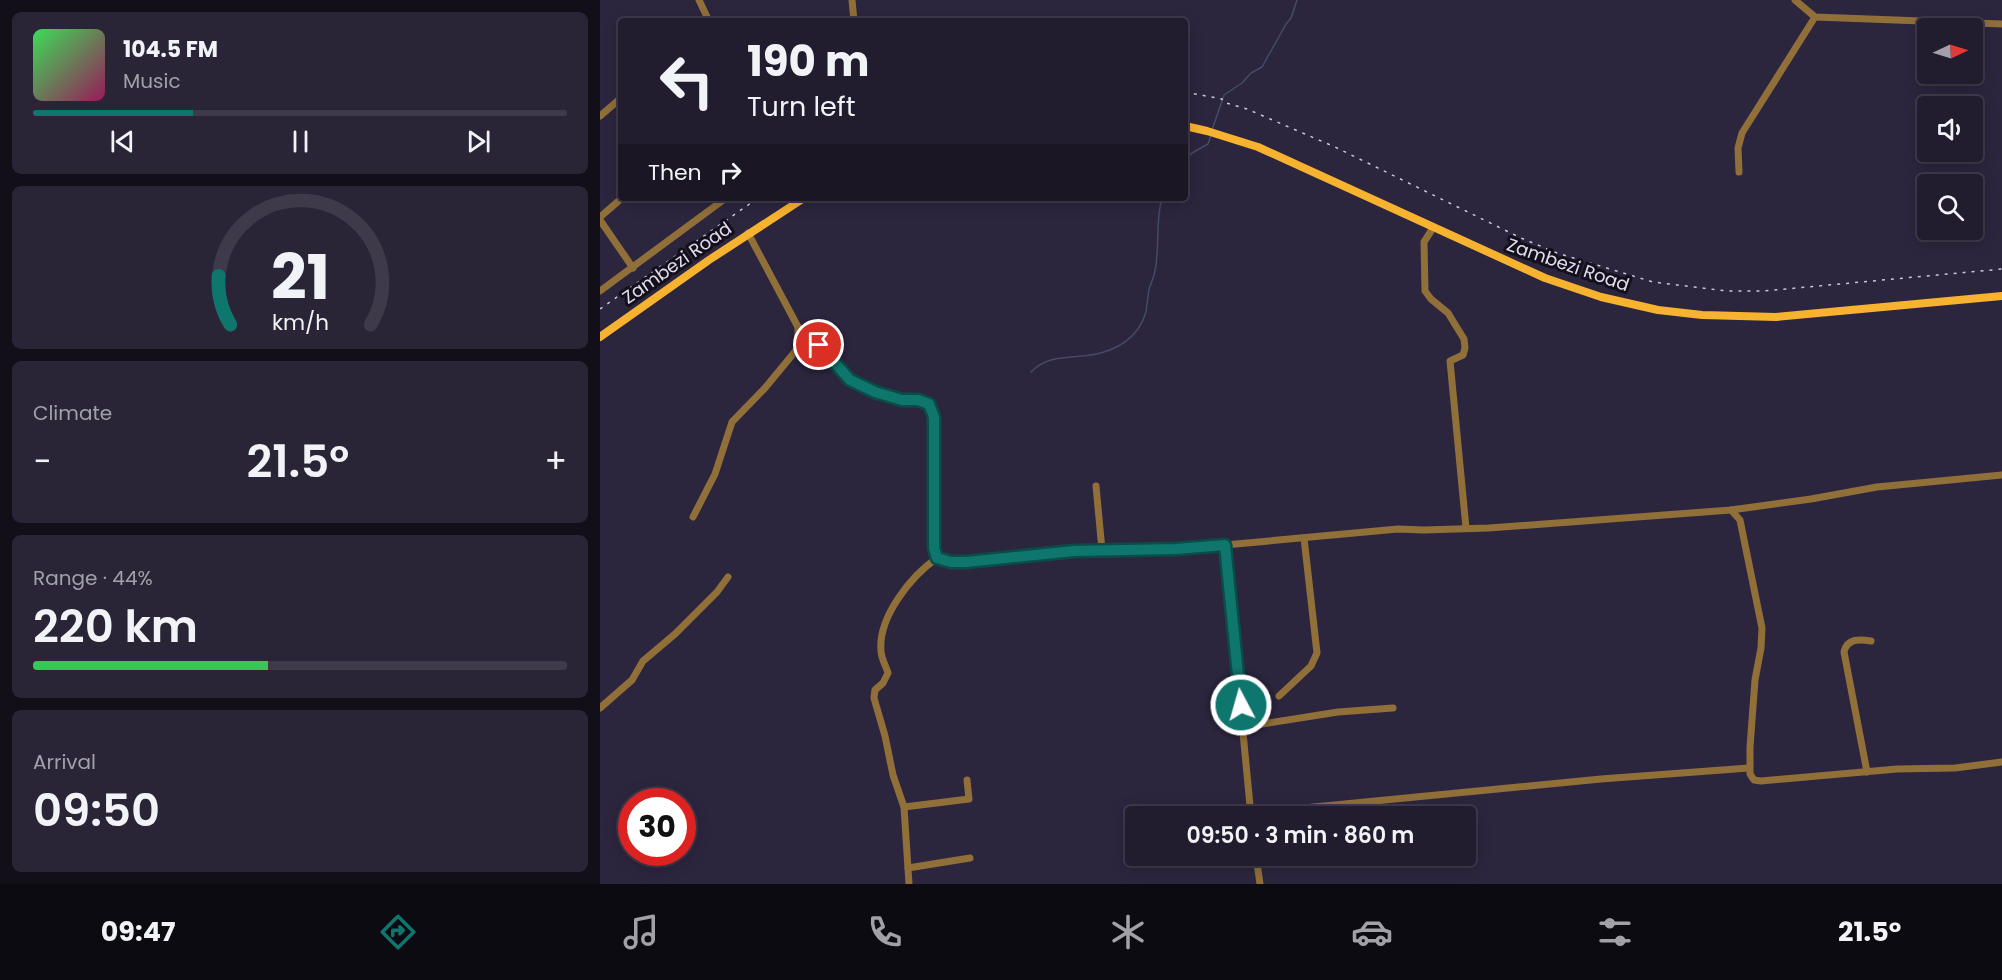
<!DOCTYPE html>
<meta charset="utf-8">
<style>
:root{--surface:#211c2e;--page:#292536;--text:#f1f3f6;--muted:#a2a1aa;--line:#3e3a4a;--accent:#0f766e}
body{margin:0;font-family:Poppins,sans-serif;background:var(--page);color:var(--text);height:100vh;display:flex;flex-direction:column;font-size:22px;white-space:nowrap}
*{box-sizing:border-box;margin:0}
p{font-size:20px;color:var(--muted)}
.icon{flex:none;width:33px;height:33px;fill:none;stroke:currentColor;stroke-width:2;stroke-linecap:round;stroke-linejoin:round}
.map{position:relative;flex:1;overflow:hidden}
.details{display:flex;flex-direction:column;gap:12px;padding:12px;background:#120f19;width:600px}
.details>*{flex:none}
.guide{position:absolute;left:18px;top:18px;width:570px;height:183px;border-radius:6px;box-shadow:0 3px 15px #0003,0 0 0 2px var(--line);background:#211c2e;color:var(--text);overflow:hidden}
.needle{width:39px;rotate:86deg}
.controls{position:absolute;left:1317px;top:18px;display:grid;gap:12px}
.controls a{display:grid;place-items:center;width:66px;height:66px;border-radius:6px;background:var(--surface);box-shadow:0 3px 15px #0003,0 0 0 2px var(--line);font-size:30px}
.speed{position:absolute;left:18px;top:788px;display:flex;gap:12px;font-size:30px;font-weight:700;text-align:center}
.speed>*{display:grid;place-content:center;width:78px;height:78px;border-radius:50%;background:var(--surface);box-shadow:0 3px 15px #0003,0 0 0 2px var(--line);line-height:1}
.speed .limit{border:9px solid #d22;background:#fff;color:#111}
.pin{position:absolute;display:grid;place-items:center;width:51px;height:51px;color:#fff;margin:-26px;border:3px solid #fff;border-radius:50%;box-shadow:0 2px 6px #0007}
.me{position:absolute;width:66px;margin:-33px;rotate:354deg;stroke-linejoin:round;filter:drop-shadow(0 0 4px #0008)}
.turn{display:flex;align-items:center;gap:21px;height:126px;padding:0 30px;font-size:27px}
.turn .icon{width:78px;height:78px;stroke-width:2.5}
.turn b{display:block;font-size:42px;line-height:51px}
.then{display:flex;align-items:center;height:57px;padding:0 30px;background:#0003;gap:12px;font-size:22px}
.big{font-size:45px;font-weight:600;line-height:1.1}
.details .widget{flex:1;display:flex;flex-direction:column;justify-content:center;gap:9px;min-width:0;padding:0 21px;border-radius:9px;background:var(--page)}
.details .dial{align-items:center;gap:0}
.dial svg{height:156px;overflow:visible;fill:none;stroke:var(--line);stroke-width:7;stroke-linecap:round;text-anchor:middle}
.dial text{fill:var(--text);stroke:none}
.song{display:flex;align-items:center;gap:18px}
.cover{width:72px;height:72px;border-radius:9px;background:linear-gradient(135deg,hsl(130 70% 55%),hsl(330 70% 35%))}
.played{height:6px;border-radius:3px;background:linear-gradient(90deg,var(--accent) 30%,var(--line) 30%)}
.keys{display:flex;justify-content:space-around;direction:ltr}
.heat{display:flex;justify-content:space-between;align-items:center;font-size:33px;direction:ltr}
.charge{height:9px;border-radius:4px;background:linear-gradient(90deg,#34c759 44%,var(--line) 0)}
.trip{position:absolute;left:525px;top:806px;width:351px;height:60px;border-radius:6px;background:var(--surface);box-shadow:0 3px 15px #0003,0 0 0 2px var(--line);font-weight:600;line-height:60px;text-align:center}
.menu{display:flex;height:96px;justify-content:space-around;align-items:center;background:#0d0b12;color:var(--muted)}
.menu .icon{width:42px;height:42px}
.menu .current{color:var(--accent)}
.menu b{font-size:27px;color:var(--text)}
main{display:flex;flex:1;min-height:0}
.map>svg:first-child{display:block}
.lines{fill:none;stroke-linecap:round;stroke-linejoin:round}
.stream{stroke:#444b68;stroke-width:1.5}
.minor{stroke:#906f39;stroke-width:7}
.major{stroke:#f7b22f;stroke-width:8}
.rail{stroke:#cbc7d9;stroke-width:1.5;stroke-dasharray:3 6;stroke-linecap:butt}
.route-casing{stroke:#0a4d48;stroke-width:15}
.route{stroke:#0f766e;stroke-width:10}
.labels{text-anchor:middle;stroke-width:6;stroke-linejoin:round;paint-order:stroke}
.street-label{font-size:18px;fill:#e1ddee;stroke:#13101b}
</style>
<main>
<section class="details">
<div class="widget">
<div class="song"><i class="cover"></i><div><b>104.5 FM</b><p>Music</p></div></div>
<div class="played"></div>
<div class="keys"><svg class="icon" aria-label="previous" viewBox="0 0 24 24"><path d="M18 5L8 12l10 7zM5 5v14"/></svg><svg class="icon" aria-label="pause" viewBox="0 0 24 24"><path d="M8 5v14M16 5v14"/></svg><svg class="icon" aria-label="next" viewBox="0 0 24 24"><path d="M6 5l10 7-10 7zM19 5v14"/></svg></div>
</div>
<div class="widget dial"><svg viewBox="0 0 100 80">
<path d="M14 69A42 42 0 1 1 86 69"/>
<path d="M14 69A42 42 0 0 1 8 44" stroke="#0f766e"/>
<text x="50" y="56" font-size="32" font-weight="700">21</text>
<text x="50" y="72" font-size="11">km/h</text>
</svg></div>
<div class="widget"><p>Climate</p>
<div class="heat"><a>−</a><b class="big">21.5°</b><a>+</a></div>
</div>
<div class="widget"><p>Range · 44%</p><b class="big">220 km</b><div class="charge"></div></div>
<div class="widget"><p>Arrival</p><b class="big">09:50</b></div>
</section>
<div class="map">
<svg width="1402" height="884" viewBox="0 0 1402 884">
<rect width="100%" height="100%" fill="#2c253e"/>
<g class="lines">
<g class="stream">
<polyline points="612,130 624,95 642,83 651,73 662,67 686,24 691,18 697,0"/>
<polyline points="585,161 592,153 608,144 611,135"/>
<path d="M 431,372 C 447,355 470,358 491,355 C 517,351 539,337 546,312 C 547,304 548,296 549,289 C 551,283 554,277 555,271 C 560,247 555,222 562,198"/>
</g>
<g class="minor">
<polyline points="99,0 109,21"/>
<polyline points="252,0 254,21"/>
<polyline points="1195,0 1215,17 1402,24"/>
<polyline points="0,116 21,98"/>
<polyline points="1139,172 1138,148 1142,133 1215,17"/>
<polyline points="0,217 22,198"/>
<polyline points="0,220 33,268"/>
<polyline points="833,228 824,242 825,291 831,299 848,313 864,339 865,348 863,355 850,361 866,528"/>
<polyline points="148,233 198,327 219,345 250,380 275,392 302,400 318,401 329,404 334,417 336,477 334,548 337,558 351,562 474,551 625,545 798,529 824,530 889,528 1131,510 1211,499 1277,487 1402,475"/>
<polyline points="0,291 126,198"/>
<polyline points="496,486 502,550"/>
<polyline points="1131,510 1140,520 1162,628 1161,648 1155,680 1150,747 1150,774 1154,780 1161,781 1297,769 1355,768 1402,762"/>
<polyline points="93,517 115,474 132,422 165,388 198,348 198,327"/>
<polyline points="625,545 651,816"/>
<polyline points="679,696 711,666 717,653 704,538"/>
<polyline points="0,708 32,680 43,661 75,634 117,592 128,577"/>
<polyline points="643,727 738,712 793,708"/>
<path d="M 1267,772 L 1244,652 C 1247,638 1260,639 1271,641"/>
<polyline points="304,807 369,799 367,780"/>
<polyline points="651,813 1001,779 1149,768"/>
<polyline points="656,855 660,884"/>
<polyline points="308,868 370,858"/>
<path d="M 309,884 L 304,807 L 293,775 L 285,736 L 274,698 L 275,690 L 283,683 L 288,673 C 286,666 281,658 281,651 C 278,617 311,576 337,558"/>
</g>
<g class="major">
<polyline points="585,126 607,131 658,147 945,278 1001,297 1058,310 1102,315 1176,317 1402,296"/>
<polyline points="0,337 109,260 204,198"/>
</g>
<g class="rail">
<polyline points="585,92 622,99 623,102 647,109 735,147 921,238 957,253 1053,282 1127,291 1164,291 1402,269"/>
<polyline points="0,309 158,198"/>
</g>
</g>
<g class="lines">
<g class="route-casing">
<polyline id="route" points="219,345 250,380 275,392 302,400 318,400 329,404 334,417 334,548 337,558 351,562 366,562 474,551 576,549 625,545 641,705"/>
</g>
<use href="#route" class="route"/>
</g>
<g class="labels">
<g class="street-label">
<text transform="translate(77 263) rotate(-35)" y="6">Zambezi Road</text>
<text transform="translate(968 265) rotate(19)" y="6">Zambezi Road</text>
</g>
</g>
</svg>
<div class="controls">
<a><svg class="needle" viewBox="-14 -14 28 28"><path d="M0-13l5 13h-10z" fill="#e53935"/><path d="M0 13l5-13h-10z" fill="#a2a1aa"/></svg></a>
<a><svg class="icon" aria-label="sound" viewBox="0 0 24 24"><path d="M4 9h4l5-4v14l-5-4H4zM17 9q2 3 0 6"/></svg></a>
<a><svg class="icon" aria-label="search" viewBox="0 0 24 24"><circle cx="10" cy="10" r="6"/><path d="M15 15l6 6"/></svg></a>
</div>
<div class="speed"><div class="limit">30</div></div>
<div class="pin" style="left:219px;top:345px;background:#d93025"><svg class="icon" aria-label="arrive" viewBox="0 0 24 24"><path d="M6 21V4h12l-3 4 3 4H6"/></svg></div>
<svg class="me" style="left:641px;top:705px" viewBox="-20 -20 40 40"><circle r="17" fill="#0f766e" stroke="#fff" stroke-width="3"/><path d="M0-11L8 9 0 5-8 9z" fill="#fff"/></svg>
<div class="trip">09:50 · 3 min · 860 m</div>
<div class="guide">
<div class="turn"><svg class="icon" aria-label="left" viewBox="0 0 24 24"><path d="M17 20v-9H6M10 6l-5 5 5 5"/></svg><div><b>190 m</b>Turn left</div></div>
<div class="then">Then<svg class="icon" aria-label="right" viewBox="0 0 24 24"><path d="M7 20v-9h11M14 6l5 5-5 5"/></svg></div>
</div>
</div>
</main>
<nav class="menu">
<b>09:47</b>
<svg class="icon current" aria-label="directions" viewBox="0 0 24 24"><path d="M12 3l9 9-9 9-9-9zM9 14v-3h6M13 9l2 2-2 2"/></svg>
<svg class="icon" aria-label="music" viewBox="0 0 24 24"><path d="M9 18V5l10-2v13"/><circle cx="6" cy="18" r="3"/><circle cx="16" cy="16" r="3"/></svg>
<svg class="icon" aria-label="phone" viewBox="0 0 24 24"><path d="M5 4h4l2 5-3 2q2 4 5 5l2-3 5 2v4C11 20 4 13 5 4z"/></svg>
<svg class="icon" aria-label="climate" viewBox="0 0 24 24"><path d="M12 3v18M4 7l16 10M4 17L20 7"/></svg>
<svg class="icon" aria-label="car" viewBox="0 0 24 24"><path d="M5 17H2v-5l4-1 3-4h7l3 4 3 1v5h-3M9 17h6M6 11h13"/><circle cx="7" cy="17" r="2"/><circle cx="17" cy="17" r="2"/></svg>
<svg class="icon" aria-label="filters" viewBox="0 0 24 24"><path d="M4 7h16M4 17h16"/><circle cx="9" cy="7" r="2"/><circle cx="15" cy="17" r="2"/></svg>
<b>21.5°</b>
</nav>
